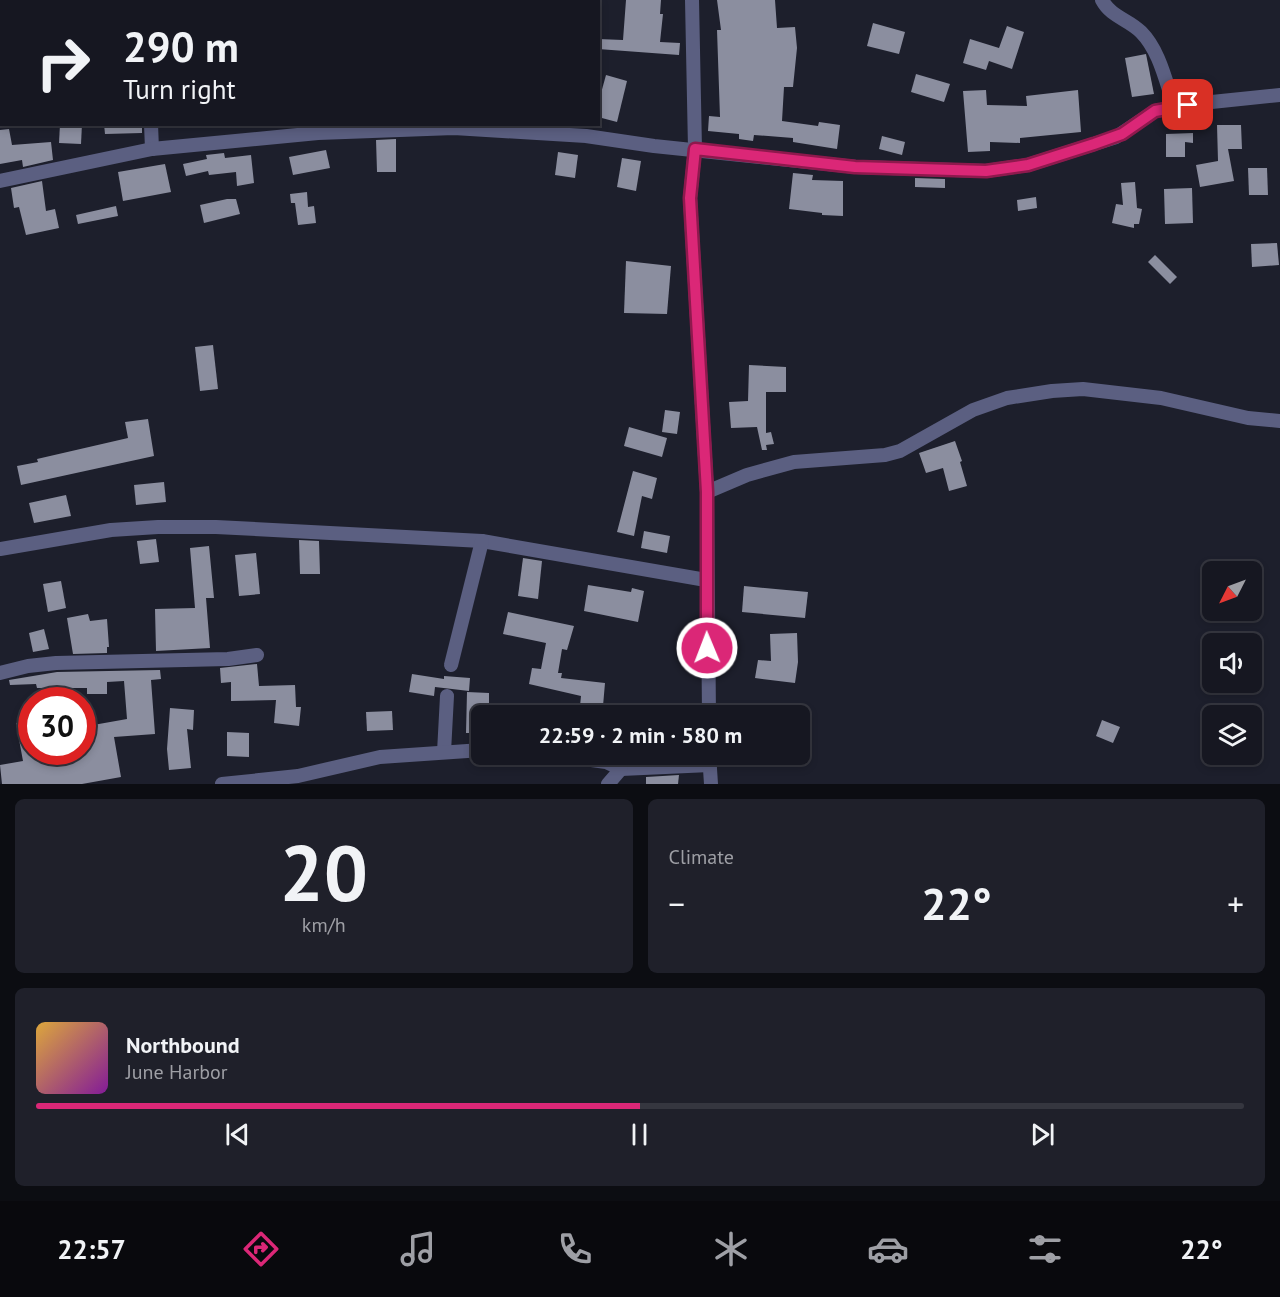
<!DOCTYPE html>
<meta charset="utf-8">
<style>
:root{--surface:#161721;--page:#1f202a;--text:#f1f3f6;--muted:#9e9fa5;--line:#35363f;--accent:#db2777}
body{margin:0;font-family:"PT Sans",sans-serif;background:var(--page);color:var(--text);height:100vh;display:flex;flex-direction:column;font-size:22px;white-space:nowrap}
*{box-sizing:border-box;margin:0}
p{font-size:20px;color:var(--muted)}
.icon{flex:none;width:33px;height:33px;fill:none;stroke:currentColor;stroke-width:2;stroke-linecap:round;stroke-linejoin:round}
.map{position:relative;height:784px;overflow:hidden}
.drawer{display:flex;flex-direction:column;gap:15px;padding:15px;background:#0c0d12;flex:1}
.drawer>*{flex:none}
.hud{position:absolute;left:0px;top:0px;width:600px;height:126px;box-shadow:0 3px 9px #0003,0 0 0 2px var(--line);background:#161721;color:var(--text);overflow:hidden}
.needle{width:39px;rotate:228deg}
.tools{position:absolute;left:1202px;top:561px;display:grid;gap:12px}
.tools a{display:grid;place-items:center;width:60px;height:60px;border-radius:9px;background:var(--surface);box-shadow:0 3px 9px #0003,0 0 0 2px var(--line);font-size:30px}
.speed{position:absolute;left:18px;top:687px;display:flex;gap:12px;font-size:30px;font-weight:700;text-align:center}
.speed>*{display:grid;place-content:center;width:78px;height:78px;border-radius:50%;background:var(--surface);box-shadow:0 3px 9px #0003,0 0 0 2px var(--line);line-height:1}
.speed .limit{border:9px solid #d22;background:#fff;color:#111}
.pin{position:absolute;display:grid;place-items:center;width:51px;height:51px;color:#fff;margin:-26px;border-radius:12px;box-shadow:0 3px 9px #0006}
.me{position:absolute;width:66px;margin:-33px;rotate:359deg;stroke-linejoin:round;filter:drop-shadow(0 0 4px #0008)}
.turn{display:flex;align-items:center;gap:21px;height:126px;padding:0 24px;font-size:27px}
.turn .icon{width:78px;height:78px;stroke-width:2.5}
.turn b{display:block;font-size:42px;line-height:51px}
.big{font-size:45px;font-weight:600;line-height:1.1}
.drawer .card{flex:1;display:flex;flex-direction:column;justify-content:center;gap:9px;min-width:0;padding:0 21px;border-radius:9px;background:var(--page)}
.drawer .dial{align-items:center;gap:0}
.dial b{font-size:78px;line-height:1}
.song{display:flex;align-items:center;gap:18px}
.cover{width:72px;height:72px;border-radius:9px;background:linear-gradient(135deg,hsl(40 70% 55%),hsl(290 70% 35%))}
.played{height:6px;border-radius:3px;background:linear-gradient(90deg,var(--accent) 50%,var(--line) 50%)}
.keys{display:flex;justify-content:space-around;direction:ltr}
.heat{display:flex;justify-content:space-between;align-items:center;font-size:33px;direction:ltr}
.drawer .tiles{flex:1;display:grid;gap:15px;grid-template-columns:1fr 1fr}
.card:last-child{grid-column:span 2}
.trip{position:absolute;left:471px;top:705px;width:339px;height:60px;border-radius:9px;background:var(--surface);box-shadow:0 3px 9px #0003,0 0 0 2px var(--line);font-weight:600;line-height:60px;text-align:center}
.menu{display:flex;height:96px;justify-content:space-around;align-items:center;background:#09090d;color:var(--muted)}
.menu .icon{width:42px;height:42px}
.menu .current{color:var(--accent)}
.menu b{font-size:27px;color:var(--text)}
.map>svg:first-child{display:block}
.building{fill:#8b8e9f}
.lines{fill:none;stroke-linecap:round;stroke-linejoin:round}
.minor{stroke:#5b5f81;stroke-width:14}
.route-casing{stroke:#8e194d;stroke-width:15}
.route{stroke:#db2777;stroke-width:10}
</style>
<div class="map">
<svg width="1280" height="784" viewBox="0 0 1280 784">
<rect width="100%" height="100%" fill="#1d1f2c"/>
<g class="building">
<polygon points="626,0 661,0 660,14 663,14 660,42 680,43 679,55 598,49 598,39 623,40"/>
<polygon points="717,0 775,0 777,28 795,27 797,48 793,87 784,87 782,121 818,126 819,122 840,125 837,149 793,142 793,138 754,135 753,141 739,139 739,134 708,131 709,116 720,117 717,30 721,30"/>
<polygon points="873,23 905,32 899,54 867,46"/>
<polygon points="1007,26 1024,32 1012,69 989,61 986,70 963,63 970,39 999,48"/>
<polygon points="1146,54 1154,94 1132,97 1125,58"/>
<polygon points="916,74 950,84 944,102 911,92"/>
<polygon points="606,75 627,81 617,122 598,117 598,104"/>
<polygon points="986,90 987,105 1027,106 1026,96 1078,90 1081,132 1020,138 1020,143 990,142 990,151 968,152 963,91"/>
<polygon points="60,124 82,124 81,144 59,143"/>
<polygon points="104,124 142,124 142,133 105,134"/>
<polygon points="1217,125 1241,125 1242,149 1228,149 1234,181 1200,187 1196,165 1218,161"/>
<polygon points="9,129 12,145 51,142 53,160 23,167 22,160 0,164 0,130"/>
<polygon points="1193,133 1193,143 1185,142 1185,157 1166,157 1166,134"/>
<polygon points="882,136 905,142 902,155 879,149"/>
<polygon points="396,139 396,172 377,172 376,140"/>
<polygon points="326,150 330,168 293,175 289,157"/>
<polygon points="558,152 578,155 575,178 555,175"/>
<polygon points="224,153 225,158 251,155 254,183 237,186 236,172 209,175 208,171 186,176 183,164 207,159 206,155"/>
<polygon points="622,158 641,161 636,191 617,187"/>
<polygon points="165,164 171,192 123,201 118,172"/>
<polygon points="1248,168 1267,168 1268,195 1249,195"/>
<polygon points="793,173 813,175 812,180 843,181 843,216 822,215 822,213 789,209"/>
<polygon points="915,178 945,179 945,188 915,187"/>
<polygon points="42,181 46,211 55,209 59,228 26,235 19,207 14,208 11,188"/>
<polygon points="1135,182 1137,208 1142,209 1139,224 1134,224 1134,228 1112,223 1116,204 1123,205 1121,183"/>
<polygon points="1192,188 1193,223 1165,224 1164,189"/>
<polygon points="307,192 308,207 314,206 316,223 298,225 295,203 291,203 290,194"/>
<polygon points="1036,197 1037,208 1018,211 1017,200"/>
<polygon points="227,199 236,199 240,214 204,223 200,205"/>
<polygon points="116,206 118,216 78,224 76,215"/>
<polygon points="1277,243 1279,265 1252,267 1251,244"/>
<polygon points="1155,255 1177,277 1170,284 1148,262"/>
<polygon points="626,261 671,266 667,314 624,313"/>
<polygon points="213,345 218,389 200,391 195,347"/>
<polygon points="749,365 786,367 786,392 766,392 766,433 771,432 774,444 766,445 767,450 762,450 757,427 731,428 729,402 748,401"/>
<polygon points="665,410 680,412 677,434 662,432"/>
<polygon points="148,419 154,456 21,485 17,466 38,462 37,459 128,438 125,422"/>
<polygon points="629,427 667,438 662,457 624,446"/>
<polygon points="955,441 962,461 960,462 967,486 949,491 943,468 926,473 919,453"/>
<polygon points="633,471 657,478 652,499 642,496 634,536 617,532"/>
<polygon points="164,482 166,502 136,505 134,485"/>
<polygon points="66,495 71,516 34,523 29,503"/>
<polygon points="644,531 670,536 667,553 641,548"/>
<polygon points="156,539 159,562 140,564 137,541"/>
<polygon points="299,540 319,541 320,574 300,574"/>
<polygon points="209,546 214,598 206,598 210,648 156,651 155,609 195,608 190,548"/>
<polygon points="256,553 260,594 239,596 235,555"/>
<polygon points="523,558 542,561 538,599 518,596"/>
<polygon points="61,581 66,608 48,612 43,584"/>
<polygon points="588,585 631,592 632,588 644,591 638,622 584,611"/>
<polygon points="744,586 808,592 805,618 742,612"/>
<polygon points="508,612 574,626 567,650 562,649 558,673 562,673 561,678 605,683 603,706 629,709 629,716 579,716 581,696 529,684 532,668 541,669 546,643 503,634"/>
<polygon points="88,614 90,621 107,619 109,647 107,647 107,653 73,654 67,618"/>
<polygon points="44,629 49,649 33,652 29,633"/>
<polygon points="797,633 798,662 795,683 755,678 758,660 771,661 770,634"/>
<polygon points="257,664 259,686 295,685 296,707 301,707 299,726 274,723 276,700 231,701 231,682 221,683 220,668"/>
<polygon points="160,670 161,679 151,680 155,734 114,737 121,777 82,784 2,784 0,765 23,761 16,723 32,721 32,752 39,752 40,757 82,752 82,727 127,719 124,681 107,682 107,694 87,694 87,688 37,688 36,684 10,685 9,680 57,672"/>
<polygon points="412,674 444,679 444,676 470,678 469,691 435,687 434,696 409,692"/>
<polygon points="467,692 489,693 489,716 482,716 482,733 466,733"/>
<polygon points="170,708 194,710 193,730 187,729 191,768 169,770 167,749"/>
<polygon points="392,711 393,730 367,731 366,712"/>
<polygon points="1102,720 1120,727 1113,743 1096,736"/>
<polygon points="227,732 249,733 249,757 227,756"/>
<polygon points="679,775 678,784 646,784 646,777"/>
</g>
<g class="lines">
<g class="minor">
<polyline points="147,0 147,2"/>
<polyline points="227,0 227,2"/>
<polyline points="374,0 374,2"/>
<polyline points="692,0 695,149 690,198 707,492 709,716"/>
<path d="M 1102,0 C 1111,17 1128,19 1141,32 C 1160,51 1166,83 1175,108"/>
<polyline points="0,1 2,0"/>
<polyline points="287,2 287,0"/>
<polyline points="151,124 152,149"/>
<polyline points="0,181 152,149 318,133 454,128 586,136 654,146 856,167 986,171 1028,165 1116,137 1155,111 1202,103 1280,95"/>
<polyline points="707,492 747,475 794,462 885,455 900,451 973,410 1007,398 1052,391 1083,389 1161,398 1248,418 1280,421"/>
<polyline points="0,549 111,530 158,527 216,527 482,541 706,580"/>
<polyline points="451,665 482,541"/>
<polyline points="0,673 28,666 56,663 228,659 257,655"/>
<polyline points="444,752 447,696"/>
<polyline points="548,754 606,762 621,769 710,765"/>
<polyline points="709,754 711,784"/>
<polyline points="222,784 298,776 380,757 482,750"/>
<polyline points="608,784 621,769"/>
</g>
</g>
<g class="lines">
<g class="route-casing">
<polyline id="route" points="707,648 707,492 690,198 695,149 855,167 986,171 1028,165 1094,144 1122,134 1155,111 1188,105"/>
</g>
<use href="#route" class="route"/>
</g>
</svg>
<div class="tools">
<a><svg class="needle" viewBox="-14 -14 28 28"><path d="M0-13l5 13h-10z" fill="#e53935"/><path d="M0 13l5-13h-10z" fill="#9e9fa5"/></svg></a>
<a><svg class="icon" aria-label="sound" viewBox="0 0 24 24"><path d="M4 9h4l5-4v14l-5-4H4zM17 9q2 3 0 6"/></svg></a>
<a><svg class="icon" aria-label="layers" viewBox="0 0 24 24"><path d="M12 4l9 5-9 5-9-5zM3 14l9 5 9-5"/></svg></a>
</div>
<div class="speed"><div class="limit">30</div></div>
<div class="pin" style="left:1188px;top:105px;background:#d93025"><svg class="icon" aria-label="arrive" viewBox="0 0 24 24"><path d="M6 21V4h12l-3 4 3 4H6"/></svg></div>
<svg class="me" style="left:707px;top:648px" viewBox="-20 -20 40 40"><circle r="17" fill="#db2777" stroke="#fff" stroke-width="3"/><path d="M0-11L8 9 0 5-8 9z" fill="#fff"/></svg>
<div class="trip">22:59 · 2 min · 580 m</div>
<div class="hud">
<div class="turn"><svg class="icon" aria-label="right" viewBox="0 0 24 24"><path d="M7 20v-9h11M14 6l5 5-5 5"/></svg><div><b>290 m</b>Turn right</div></div>
</div>
</div>
<section class="drawer">
<div class="tiles">
<div class="card dial"><b>20</b><p>km/h</p></div>
<div class="card"><p>Climate</p>
<div class="heat"><a>−</a><b class="big">22°</b><a>+</a></div>
</div>
<div class="card">
<div class="song"><i class="cover"></i><div><b>Northbound</b><p>June Harbor</p></div></div>
<div class="played"></div>
<div class="keys"><svg class="icon" aria-label="previous" viewBox="0 0 24 24"><path d="M18 5L8 12l10 7zM5 5v14"/></svg><svg class="icon" aria-label="pause" viewBox="0 0 24 24"><path d="M8 5v14M16 5v14"/></svg><svg class="icon" aria-label="next" viewBox="0 0 24 24"><path d="M6 5l10 7-10 7zM19 5v14"/></svg></div>
</div>
</div>
</section>
<nav class="menu">
<b>22:57</b>
<svg class="icon current" aria-label="directions" viewBox="0 0 24 24"><path d="M12 3l9 9-9 9-9-9zM9 14v-3h6M13 9l2 2-2 2"/></svg>
<svg class="icon" aria-label="music" viewBox="0 0 24 24"><path d="M9 18V5l10-2v13"/><circle cx="6" cy="18" r="3"/><circle cx="16" cy="16" r="3"/></svg>
<svg class="icon" aria-label="phone" viewBox="0 0 24 24"><path d="M5 4h4l2 5-3 2q2 4 5 5l2-3 5 2v4C11 20 4 13 5 4z"/></svg>
<svg class="icon" aria-label="climate" viewBox="0 0 24 24"><path d="M12 3v18M4 7l16 10M4 17L20 7"/></svg>
<svg class="icon" aria-label="car" viewBox="0 0 24 24"><path d="M5 17H2v-5l4-1 3-4h7l3 4 3 1v5h-3M9 17h6M6 11h13"/><circle cx="7" cy="17" r="2"/><circle cx="17" cy="17" r="2"/></svg>
<svg class="icon" aria-label="filters" viewBox="0 0 24 24"><path d="M4 7h16M4 17h16"/><circle cx="9" cy="7" r="2"/><circle cx="15" cy="17" r="2"/></svg>
<b>22°</b>
</nav>
